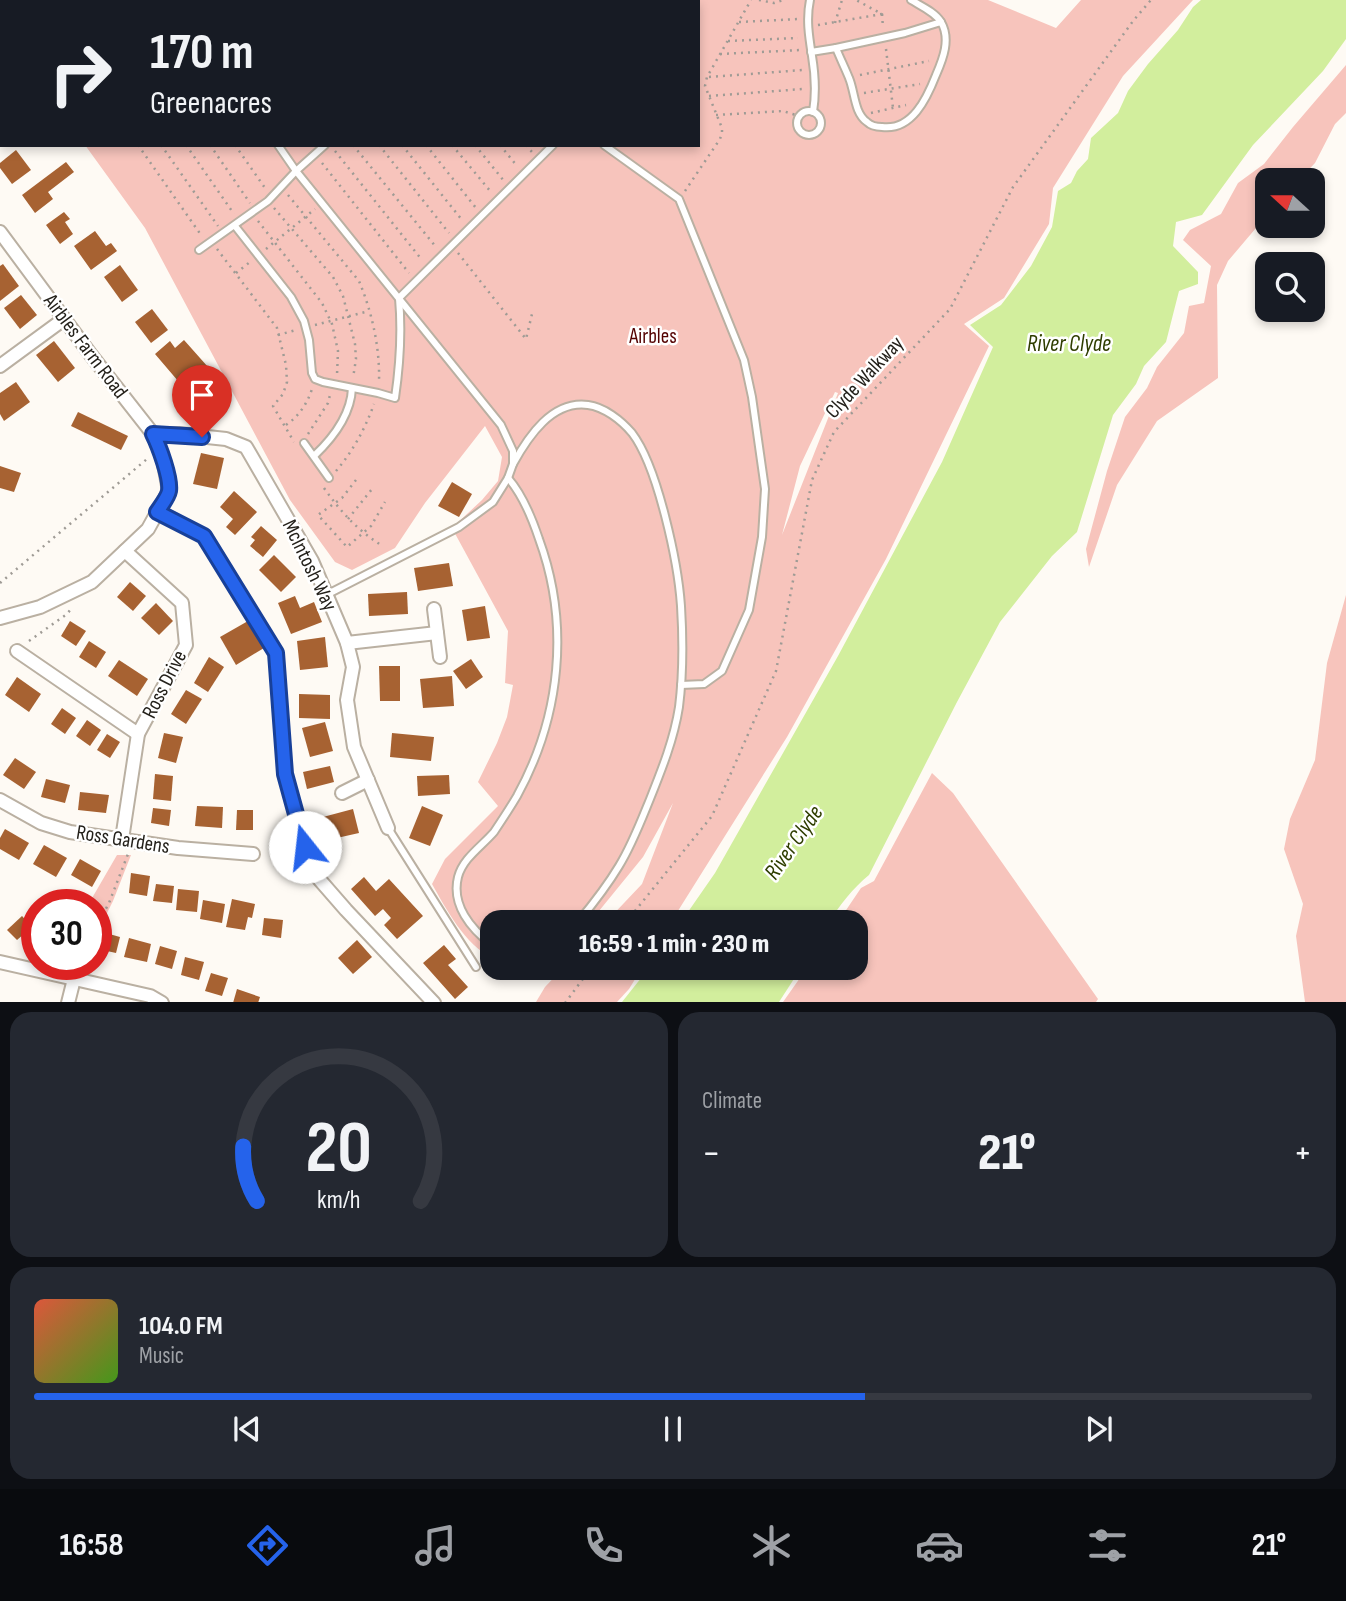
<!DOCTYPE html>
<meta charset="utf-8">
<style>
:root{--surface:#171b24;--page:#242831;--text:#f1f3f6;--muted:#9ea1a6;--line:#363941;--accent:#2563eb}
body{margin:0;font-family:"Sofia Sans Condensed",sans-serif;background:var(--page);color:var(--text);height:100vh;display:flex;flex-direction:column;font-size:26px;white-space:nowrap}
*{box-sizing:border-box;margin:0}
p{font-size:23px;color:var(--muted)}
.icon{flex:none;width:38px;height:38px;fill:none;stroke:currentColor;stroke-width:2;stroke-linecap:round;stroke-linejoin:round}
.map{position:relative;height:1002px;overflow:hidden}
.sheet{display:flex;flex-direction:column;gap:10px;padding:10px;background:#0d0f14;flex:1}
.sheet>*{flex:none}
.guide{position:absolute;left:0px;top:0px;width:700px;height:147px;box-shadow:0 4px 10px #0003;background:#171b24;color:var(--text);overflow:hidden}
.needle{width:46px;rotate:291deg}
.buttons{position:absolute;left:1255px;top:168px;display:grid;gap:14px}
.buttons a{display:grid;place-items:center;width:70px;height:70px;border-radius:14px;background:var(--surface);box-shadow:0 4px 10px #0003;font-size:35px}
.speed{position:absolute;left:21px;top:889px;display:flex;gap:14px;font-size:35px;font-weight:700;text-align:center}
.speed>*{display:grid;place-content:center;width:91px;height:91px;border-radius:50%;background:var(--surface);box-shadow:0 4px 10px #0003;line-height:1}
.speed .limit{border:10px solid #d22;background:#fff;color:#111}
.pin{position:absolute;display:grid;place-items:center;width:60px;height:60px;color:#fff;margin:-72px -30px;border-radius:50% 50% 50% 0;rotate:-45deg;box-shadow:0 0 7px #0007}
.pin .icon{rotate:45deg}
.me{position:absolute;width:77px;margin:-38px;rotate:344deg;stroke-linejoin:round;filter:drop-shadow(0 0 5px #0008)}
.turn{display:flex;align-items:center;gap:24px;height:147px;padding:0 35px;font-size:32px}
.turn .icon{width:91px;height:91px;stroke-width:2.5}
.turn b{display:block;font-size:49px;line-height:60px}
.big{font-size:52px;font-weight:800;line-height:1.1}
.sheet .tile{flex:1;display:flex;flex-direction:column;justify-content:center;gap:10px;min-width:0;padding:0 24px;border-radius:21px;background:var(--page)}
.sheet .dial{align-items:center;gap:0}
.dial svg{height:182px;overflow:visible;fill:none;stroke:var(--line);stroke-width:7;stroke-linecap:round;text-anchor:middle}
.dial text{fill:var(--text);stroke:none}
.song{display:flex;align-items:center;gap:21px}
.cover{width:84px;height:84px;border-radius:10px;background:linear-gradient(135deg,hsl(10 70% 55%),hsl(100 70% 35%))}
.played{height:7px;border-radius:4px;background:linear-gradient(90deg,var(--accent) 65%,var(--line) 65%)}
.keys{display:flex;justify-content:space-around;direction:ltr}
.heat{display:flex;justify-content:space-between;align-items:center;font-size:38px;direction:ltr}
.sheet .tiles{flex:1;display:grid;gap:10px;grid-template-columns:1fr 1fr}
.tile:last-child{grid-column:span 2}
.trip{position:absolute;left:480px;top:910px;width:388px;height:70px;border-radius:21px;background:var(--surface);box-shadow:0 4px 10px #0003;font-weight:800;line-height:70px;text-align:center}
.menu{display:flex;height:112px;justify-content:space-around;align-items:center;background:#090b0e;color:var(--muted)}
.menu .icon{width:49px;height:49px}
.menu .on{color:var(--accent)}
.menu b{font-size:32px;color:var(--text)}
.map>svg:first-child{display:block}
.green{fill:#f7c4bc;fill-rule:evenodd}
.water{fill:#d2ee9d}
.building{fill:#a76232}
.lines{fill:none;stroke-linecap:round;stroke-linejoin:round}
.service-casing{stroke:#bab0a2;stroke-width:10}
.minor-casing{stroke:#bab0a2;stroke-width:16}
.secondary-casing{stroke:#bab0a2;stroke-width:21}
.path{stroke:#9f9b95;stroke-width:2.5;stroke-dasharray:2 5;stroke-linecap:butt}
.service{stroke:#fff;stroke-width:6}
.minor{stroke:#fff;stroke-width:12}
.secondary{stroke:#fff;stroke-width:18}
.route-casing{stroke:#184099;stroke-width:18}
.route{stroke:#2563eb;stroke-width:12}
.labels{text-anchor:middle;stroke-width:5;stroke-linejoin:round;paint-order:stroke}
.park-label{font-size:21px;fill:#540302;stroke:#fff}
.street-label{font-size:21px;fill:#24211b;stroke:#fff}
.water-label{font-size:23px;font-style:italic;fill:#2f3e00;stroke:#fff}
</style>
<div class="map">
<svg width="1346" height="1003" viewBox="0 0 1346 1003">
<rect width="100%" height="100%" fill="#fefaf4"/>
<g class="green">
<path d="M 191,0 L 988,0 L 1056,28 L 1081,0 L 1193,0 L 1123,76 L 1053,188 L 1049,224 L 1004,298 L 964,324 L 989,346 L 886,559 L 787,737 L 671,922 L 606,922 L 642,884 L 673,803 L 643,857 L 590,922 L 492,922 L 492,957 C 466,947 445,907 432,884 L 445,859 L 498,806 L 478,782 L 497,743 L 507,717 L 513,685 L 505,683 L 508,631 L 452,528 L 482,500 L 498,481 L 502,457 L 485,426 L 425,503 L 395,548 L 352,570 L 335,562 L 290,500 L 145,228 L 85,145 L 698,145 L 698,2 L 192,2 ZM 835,392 L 838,393 L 782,535 L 800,466 Z"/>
<polygon points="1346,65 1346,113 1335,124 1315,163 1299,180 1267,180 1267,215 1228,261 1217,285 1218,378 1157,421 1117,485 1089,567 1086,549 1107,471 1125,417 1147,388 1157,367 1184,333 1189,306 1204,303 1211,266 1183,240 1190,230 1221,214 1238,183 1264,164 1293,127"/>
<polygon points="1346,595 1346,1002 1305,1002 1296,936 1303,904 1284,849 1290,819 1315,760 1327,663"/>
<polygon points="932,773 953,793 1098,999 1096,1002 783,1002 807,968 856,968 856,922 838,922 861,888 874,881"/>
<polygon points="117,855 131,855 113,901 96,935 96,905 88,905"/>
<polygon points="563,968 642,968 629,989 617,1002 536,1002 545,987"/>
</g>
<g class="water">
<path d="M 1201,0 L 1346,0 L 1346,39 L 1323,71 L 1253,145 L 1202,215 L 1176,222 L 1173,246 L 1198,272 L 1198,284 L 1179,291 L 1166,342 L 1144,366 L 1136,384 L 1113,415 L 1077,532 L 1052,556 L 1000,622 L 957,702 L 869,875 C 853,888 840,905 829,922 L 681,922 L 715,873 L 838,656 L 942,462 L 993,347 L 970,325 L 1001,305 L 1031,266 L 1052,227 L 1058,191 L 1071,183 L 1077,171 L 1088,159 L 1091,138 L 1118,113 L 1128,91 L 1148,64 L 1178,30 L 1193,7 Z"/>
<polygon points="649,968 801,968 779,1002 622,1002"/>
</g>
<g class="building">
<polygon points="16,150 31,170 12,184 0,168 0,163"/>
<polygon points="66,162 74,172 48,192 53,199 35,213 22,195"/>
<polygon points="64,212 70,219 65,222 73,234 60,244 46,225"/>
<polygon points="95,231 106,246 111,243 117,251 91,270 74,246"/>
<polygon points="3,264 19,286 0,301 0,266"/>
<polygon points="120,265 138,290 122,302 104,277"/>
<polygon points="21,295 37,315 20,329 4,308"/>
<polygon points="152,309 168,330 151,343 135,322"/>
<polygon points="184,340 208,367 184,388 155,354 170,341 175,348"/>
<polygon points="54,341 75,368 58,382 36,355"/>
<polygon points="16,382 30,402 4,421 0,414 0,393"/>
<polygon points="78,412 128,436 121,450 71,426"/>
<polygon points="201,453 224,458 217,489 193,484"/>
<polygon points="0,466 21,473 14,492 0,488"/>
<polygon points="452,482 472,494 459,517 438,506"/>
<polygon points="234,491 257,512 235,535 226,527 233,519 220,507"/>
<polygon points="261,526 277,540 263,557 250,546 255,540 251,537"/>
<polygon points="274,555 296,577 281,592 259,570"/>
<polygon points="449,563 453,586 418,591 414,568"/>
<polygon points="130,582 146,596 133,611 117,597"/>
<polygon points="407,592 408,614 369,616 368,594"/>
<polygon points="295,596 300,608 314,602 322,622 291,634 278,603"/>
<polygon points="156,603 173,621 159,635 141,618"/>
<polygon points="485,606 490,638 467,641 462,610"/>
<polygon points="70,621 86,631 76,646 61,636"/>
<polygon points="248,621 264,648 236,665 220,637"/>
<polygon points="325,637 328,667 300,670 297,641"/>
<polygon points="89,641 106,652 96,668 79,657"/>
<polygon points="209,657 224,667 208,692 194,683"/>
<polygon points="471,659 483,677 466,689 453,671"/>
<polygon points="119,660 148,679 137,696 108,676"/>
<polygon points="379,666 400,666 400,701 380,701"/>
<polygon points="452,676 454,706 423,708 420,679"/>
<polygon points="17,677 41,694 29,712 5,695"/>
<polygon points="186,690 202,699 186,724 171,714"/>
<polygon points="299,694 330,695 330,719 299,718"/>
<polygon points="62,708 76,718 65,734 51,724"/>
<polygon points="87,720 101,730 90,746 76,736"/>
<polygon points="325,722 333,751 310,757 302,728"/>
<polygon points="164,733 183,737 176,763 158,758"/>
<polygon points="392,733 434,737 431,761 390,757"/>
<polygon points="107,734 120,742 110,758 97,750"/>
<polygon points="15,758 36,772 24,789 3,775"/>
<polygon points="330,766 334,782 307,789 303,772"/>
<polygon points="155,774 173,776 171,801 153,799"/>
<polygon points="449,775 450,794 418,796 417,776"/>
<polygon points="46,779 70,785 65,803 41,797"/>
<polygon points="80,792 109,795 106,813 78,810"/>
<polygon points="197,806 223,807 222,828 195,826"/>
<polygon points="422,806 443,815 430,846 409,838"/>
<polygon points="153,808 171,810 169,826 151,823"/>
<polygon points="353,809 359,833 328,840 323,817"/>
<polygon points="237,810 253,810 253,830 236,830"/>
<polygon points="5,829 29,843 19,860 0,849 0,838"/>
<polygon points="44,845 67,858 56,877 33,864"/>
<polygon points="80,859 101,871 92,887 71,875"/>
<polygon points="131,873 150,876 147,896 129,893"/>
<polygon points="364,877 376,891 389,879 423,916 397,939 384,925 391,918 383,909 375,916 351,889"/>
<polygon points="156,884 174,886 172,903 153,901"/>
<polygon points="178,889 199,891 197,912 176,910"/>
<polygon points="232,899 255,904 252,918 248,917 245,930 226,927"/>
<polygon points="203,900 225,904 222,923 200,919"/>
<polygon points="22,916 32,927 17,940 7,930"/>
<polygon points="264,918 283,920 281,938 262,935"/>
<polygon points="102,932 120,937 116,953 98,949"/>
<polygon points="129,938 151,944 147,962 124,957"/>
<polygon points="357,940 372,957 353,974 338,958"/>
<polygon points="444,945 456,959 448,965 468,987 455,999 423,963"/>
<polygon points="160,946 177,951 172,969 155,964"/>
<polygon points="185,957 204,962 199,980 181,975"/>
<polygon points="211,973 228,978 222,996 205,991"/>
<polygon points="237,989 260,997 258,1003 233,1003"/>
</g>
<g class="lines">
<g class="service-casing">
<g id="service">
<polyline points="176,0 177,2"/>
<polyline points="472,0 473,2"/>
<path d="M 810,0 C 806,19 809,37 812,56 C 815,74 816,94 813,112"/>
<polyline points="248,2 251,0"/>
<polyline points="487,2 489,0"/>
<polyline points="691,2 692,0"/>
<polyline points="836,48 905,33 941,22"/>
<path d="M 811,52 L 836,48 C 840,58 845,68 849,78 C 855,92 854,113 867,122 C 871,126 877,127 882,127 C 912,131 927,98 936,75 C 943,59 951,39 941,22 C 935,12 921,6 911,0"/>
<circle cx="809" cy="123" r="12"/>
<polyline points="278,145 296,171 501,425 513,451 513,464 508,478 493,502 459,527 326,595"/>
<polyline points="604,145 679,199 744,360 752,397 765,489 762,537 749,610 722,671 704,684 681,685"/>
<path d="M 235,226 L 291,297 L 304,321 L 309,340 L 312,373 L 315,379 L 323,382 L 378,393 L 395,398 C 400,364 402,332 399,298 L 553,145"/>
<polyline points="199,250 268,201 296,171 325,145"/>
<polyline points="304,443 329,478"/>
<path d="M 314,456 C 333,438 351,415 352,388"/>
<path d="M 513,464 C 528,437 552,400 588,405 C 604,407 621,420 632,433 C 658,467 678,563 681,606 C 683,639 683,675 679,707 C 674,739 662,769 650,799 C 641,821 632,845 619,866 C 607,886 593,904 578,922"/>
<polyline points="388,828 476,967"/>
<path d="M 492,945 C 471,929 451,905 458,877 C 463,858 482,846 494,832 C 502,820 510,808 517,796 C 561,716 570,624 539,539 C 532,518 523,495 508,478"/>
</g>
</g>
<g class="minor-casing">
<g id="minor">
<polyline points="0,232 91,355 153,434 159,447 164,464 169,491 148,529 92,582 40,607 0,618"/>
<polyline points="0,366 64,319"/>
<polyline points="153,434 179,434 226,439 246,447 312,561 347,643 353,667 347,700 354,747 388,828"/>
<polyline points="157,511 204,536 276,653 285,774 312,871 346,910 434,1003"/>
<polyline points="434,609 440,657"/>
<polyline points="347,643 437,633"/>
<polyline points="17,651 138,734"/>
<polyline points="342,793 368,780"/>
<polyline points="0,800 41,823 70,832 178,848 253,854"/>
<polyline points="122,839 138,734 186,645 182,603 125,551"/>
<polyline points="0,962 150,996 162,1003"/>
<polyline points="68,1003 74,979"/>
</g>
</g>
<g class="secondary-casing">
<g id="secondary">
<polyline points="65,2 68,0"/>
<polyline points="118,2 121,0"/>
<polyline points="0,42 2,41"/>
<polyline points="0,73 2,72"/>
</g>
</g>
<g class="path">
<polyline points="271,0 273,2"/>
<polyline points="297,0 298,2"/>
<polyline points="323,0 324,2"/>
<polyline points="345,0 346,2"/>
<polyline points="369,0 370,2"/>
<polyline points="392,0 393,2"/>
<polyline points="417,0 418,2"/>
<polyline points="441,0 443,2"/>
<polyline points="759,0 774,3 783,0"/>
<polyline points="882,14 883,28"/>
<polyline points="739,22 799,19"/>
<polyline points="835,23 842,0"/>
<polyline points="818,25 882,14 856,0"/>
<polyline points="728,41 798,38"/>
<polyline points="886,49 893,108"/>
<polyline points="720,54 801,50"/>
<polyline points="860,75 929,61"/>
<polyline points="709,77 803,70"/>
<polyline points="864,93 920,84"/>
<polyline points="709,96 803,89"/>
<polyline points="871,113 906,105"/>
<polyline points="716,115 783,111 799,116"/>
<polyline points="138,145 201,235"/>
<polyline points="161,145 218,226"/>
<polyline points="186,145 234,214"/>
<polyline points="210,145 250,203"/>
<polyline points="235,145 265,188"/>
<polyline points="353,145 436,247"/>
<polyline points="379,145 449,233"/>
<polyline points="402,145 462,220"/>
<polyline points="426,145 476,208"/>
<polyline points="452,145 491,192"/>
<polyline points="475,145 504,181"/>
<polyline points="500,145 517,166"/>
<polyline points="526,145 532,152"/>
<polyline points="335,151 422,260"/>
<polyline points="322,163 409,273"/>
<polyline points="685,191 720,139 722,133 722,128 705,86 707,77 751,0"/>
<path d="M 288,195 L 359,281 C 372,312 380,348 379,381"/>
<polyline points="274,208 333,277 343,296 355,344 356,359 353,378"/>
<polyline points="258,221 322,303 332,324 338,351 337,375"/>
<polyline points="217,249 277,328 286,365 287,382 283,394 273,406 294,442"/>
<polyline points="266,249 315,209"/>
<polyline points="458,253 526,339 532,314"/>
<polyline points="236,273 250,262"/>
<polyline points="315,325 369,311"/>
<polyline points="278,335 296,330"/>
<path d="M 286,425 C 299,416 307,404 312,389"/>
<polyline points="308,434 328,403 330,395"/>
<path d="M 336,471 C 353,451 365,429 374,404"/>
<polyline points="356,480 342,498 318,515 347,547 371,526 385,502"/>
<path d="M 324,488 C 341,512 356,529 381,545"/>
<polyline points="348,519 372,489"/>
<polyline points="0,583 147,459"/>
<polyline points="29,641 67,614 71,609"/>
<polyline points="626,922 712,816 776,671 812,480 834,432 950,309 1013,187 1133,21 1151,0"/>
<polyline points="96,927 109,903 128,854"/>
<polyline points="565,1003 591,968"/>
</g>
<use href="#service" class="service"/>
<use href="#minor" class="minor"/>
<use href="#secondary" class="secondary"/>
</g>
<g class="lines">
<g class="route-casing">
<path id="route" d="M 202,437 L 153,434 C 159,446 171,478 169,491 C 168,497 161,506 157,512 L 204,536 L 276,653 L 285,774 L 305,847"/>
</g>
<use href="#route" class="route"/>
</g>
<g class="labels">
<g class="park-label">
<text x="653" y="343">Airbles</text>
</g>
<g class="street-label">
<text transform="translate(86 346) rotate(53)" y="7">Airbles Farm Road</text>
<text transform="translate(864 377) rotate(-47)" y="7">Clyde Walkway</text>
<text transform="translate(310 565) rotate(64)" y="7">McIntosh Way</text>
<text transform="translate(164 684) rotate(-63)" y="7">Ross Drive</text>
<text transform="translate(123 839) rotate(9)" y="7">Ross Gardens</text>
</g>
<g class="water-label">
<text x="1069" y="351">River Clyde</text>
<text transform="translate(793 842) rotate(-55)" y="8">River Clyde</text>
</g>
</g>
</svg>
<div class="buttons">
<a><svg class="needle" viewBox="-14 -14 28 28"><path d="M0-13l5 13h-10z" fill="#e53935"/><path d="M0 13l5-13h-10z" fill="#9ea1a6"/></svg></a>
<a><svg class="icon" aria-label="search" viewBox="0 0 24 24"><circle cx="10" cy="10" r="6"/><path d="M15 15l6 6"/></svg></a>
</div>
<div class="speed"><div class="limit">30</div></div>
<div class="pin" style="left:202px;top:437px;background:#d93025"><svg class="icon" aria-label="arrive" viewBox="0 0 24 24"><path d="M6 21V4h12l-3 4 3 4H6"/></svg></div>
<svg class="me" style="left:305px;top:847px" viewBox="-20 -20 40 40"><circle r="19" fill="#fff"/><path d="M0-13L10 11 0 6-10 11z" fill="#2563eb"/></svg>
<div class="trip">16:59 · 1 min · 230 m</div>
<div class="guide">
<div class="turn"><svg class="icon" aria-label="right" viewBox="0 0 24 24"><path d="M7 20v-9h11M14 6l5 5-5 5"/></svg><div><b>170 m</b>Greenacres</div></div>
</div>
</div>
<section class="sheet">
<div class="tiles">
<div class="tile dial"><svg viewBox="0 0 100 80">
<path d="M14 69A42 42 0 1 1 86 69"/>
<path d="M14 69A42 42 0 0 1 8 45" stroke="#2563eb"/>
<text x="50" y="56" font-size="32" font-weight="700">20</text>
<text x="50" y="72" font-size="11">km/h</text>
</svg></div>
<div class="tile"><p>Climate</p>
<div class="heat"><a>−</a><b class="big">21°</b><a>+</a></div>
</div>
<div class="tile">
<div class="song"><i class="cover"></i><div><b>104.0 FM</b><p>Music</p></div></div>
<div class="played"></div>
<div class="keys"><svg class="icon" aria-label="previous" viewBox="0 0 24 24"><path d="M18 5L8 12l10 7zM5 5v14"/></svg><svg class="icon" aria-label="pause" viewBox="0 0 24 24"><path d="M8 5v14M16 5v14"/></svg><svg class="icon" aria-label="next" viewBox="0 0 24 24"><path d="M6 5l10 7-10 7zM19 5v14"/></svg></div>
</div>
</div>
</section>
<nav class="menu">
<b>16:58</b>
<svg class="icon on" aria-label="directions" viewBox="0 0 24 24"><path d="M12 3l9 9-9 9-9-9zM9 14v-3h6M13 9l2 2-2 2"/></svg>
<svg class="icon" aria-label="music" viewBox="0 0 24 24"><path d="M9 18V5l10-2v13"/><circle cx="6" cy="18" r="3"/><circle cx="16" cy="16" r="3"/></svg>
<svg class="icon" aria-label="phone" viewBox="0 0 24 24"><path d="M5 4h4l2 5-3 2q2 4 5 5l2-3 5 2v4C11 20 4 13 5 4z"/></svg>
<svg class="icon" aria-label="climate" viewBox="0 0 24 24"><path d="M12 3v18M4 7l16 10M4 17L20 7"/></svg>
<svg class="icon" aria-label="car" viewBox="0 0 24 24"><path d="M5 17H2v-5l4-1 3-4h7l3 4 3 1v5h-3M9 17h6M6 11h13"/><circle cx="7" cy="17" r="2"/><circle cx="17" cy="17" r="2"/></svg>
<svg class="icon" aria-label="filters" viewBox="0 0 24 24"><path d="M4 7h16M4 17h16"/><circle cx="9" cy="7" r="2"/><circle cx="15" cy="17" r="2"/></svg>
<b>21°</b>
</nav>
